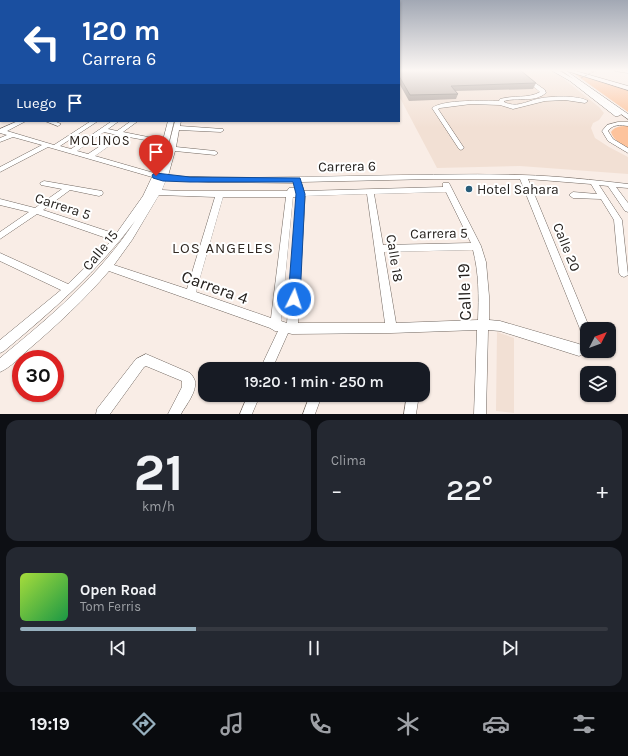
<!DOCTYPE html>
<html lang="es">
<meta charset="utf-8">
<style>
:root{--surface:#171b24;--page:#242831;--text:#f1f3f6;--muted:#9ea1a6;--line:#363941;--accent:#97b0be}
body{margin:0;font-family:Karla,sans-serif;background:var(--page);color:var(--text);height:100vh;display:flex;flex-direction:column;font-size:15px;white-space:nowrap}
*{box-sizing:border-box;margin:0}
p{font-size:13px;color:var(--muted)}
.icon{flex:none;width:22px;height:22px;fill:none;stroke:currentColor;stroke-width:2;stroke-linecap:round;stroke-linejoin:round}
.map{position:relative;height:414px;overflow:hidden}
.panel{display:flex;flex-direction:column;gap:6px;padding:6px;background:#0d0f14;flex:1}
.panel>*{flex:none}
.top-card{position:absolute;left:0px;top:0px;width:400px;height:122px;box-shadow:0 1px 3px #0004;background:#1a4fa0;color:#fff;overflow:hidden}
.needle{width:26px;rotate:48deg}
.buttons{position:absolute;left:580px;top:322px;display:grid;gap:8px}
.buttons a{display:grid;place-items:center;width:36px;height:36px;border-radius:8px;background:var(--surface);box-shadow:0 1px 3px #0004;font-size:20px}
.speed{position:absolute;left:12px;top:350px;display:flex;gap:8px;font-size:20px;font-weight:700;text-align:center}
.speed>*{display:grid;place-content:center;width:52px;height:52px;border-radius:50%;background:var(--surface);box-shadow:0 1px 3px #0004;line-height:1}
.speed .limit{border:6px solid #d22;background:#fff;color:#111}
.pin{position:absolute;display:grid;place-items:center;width:34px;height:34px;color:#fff;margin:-41px -17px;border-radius:50% 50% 50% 0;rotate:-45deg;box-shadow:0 0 4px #0007}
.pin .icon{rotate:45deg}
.me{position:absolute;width:44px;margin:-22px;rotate:4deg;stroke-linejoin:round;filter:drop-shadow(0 0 3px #0008)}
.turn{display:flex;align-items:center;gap:14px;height:84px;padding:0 16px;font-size:18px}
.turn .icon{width:52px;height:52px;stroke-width:2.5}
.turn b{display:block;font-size:28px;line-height:34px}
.then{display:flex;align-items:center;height:38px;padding:0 16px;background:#0003;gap:8px;font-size:15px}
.big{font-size:30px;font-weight:600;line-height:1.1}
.panel .widget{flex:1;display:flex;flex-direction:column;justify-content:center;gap:6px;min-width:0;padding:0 14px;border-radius:12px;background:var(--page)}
.panel .dial{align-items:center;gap:0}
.dial b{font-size:52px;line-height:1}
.song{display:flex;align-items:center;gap:12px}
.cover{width:48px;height:48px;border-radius:6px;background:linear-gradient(135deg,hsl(80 70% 55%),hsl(140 70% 35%))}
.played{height:4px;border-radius:2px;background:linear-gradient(90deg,var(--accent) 30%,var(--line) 30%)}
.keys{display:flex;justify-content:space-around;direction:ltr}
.heat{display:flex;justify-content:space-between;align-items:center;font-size:22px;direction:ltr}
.panel .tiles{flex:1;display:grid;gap:6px;grid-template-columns:1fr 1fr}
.widget:last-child{grid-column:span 2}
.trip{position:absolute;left:198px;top:362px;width:232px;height:40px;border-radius:12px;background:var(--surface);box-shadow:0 1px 3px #0004;font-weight:600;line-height:40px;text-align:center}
.tabs{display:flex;height:64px;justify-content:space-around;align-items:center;background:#090b0e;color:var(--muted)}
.tabs .icon{width:28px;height:28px}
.tabs .active{color:var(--accent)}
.tabs b{font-size:18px;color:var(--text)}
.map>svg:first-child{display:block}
.built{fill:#f2e0d4}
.green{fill:#fdc39c}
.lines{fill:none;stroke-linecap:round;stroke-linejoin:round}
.minor-casing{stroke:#726861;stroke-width:1}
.major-casing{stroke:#726861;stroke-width:1}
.path{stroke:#9b938e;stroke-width:1;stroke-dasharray:2.5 1.5;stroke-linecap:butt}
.minor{fill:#fff;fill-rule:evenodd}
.major{fill:#fff;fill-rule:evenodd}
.path-bridge{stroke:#9b938e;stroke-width:1;stroke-dasharray:2.5 1.5;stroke-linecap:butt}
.wall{fill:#a39892}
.building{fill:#bdb1aa;stroke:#847c77}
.route{fill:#1a73e8;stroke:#114b97}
.poi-dot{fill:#295d79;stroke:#fff;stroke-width:1.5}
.labels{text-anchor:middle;stroke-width:4;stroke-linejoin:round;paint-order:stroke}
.far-neighbourhood-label{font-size:13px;letter-spacing:1px;fill:#302822;stroke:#fff}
.street-label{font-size:14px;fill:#25211e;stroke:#fff}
.poi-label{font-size:14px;fill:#25211e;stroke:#fff;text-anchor:start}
.neighbourhood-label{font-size:15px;letter-spacing:1px;fill:#302822;stroke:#fff}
.near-street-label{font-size:17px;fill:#25211e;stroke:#fff}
</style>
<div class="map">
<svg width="628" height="414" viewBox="0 0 628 414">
<rect width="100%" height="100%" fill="#f9ede6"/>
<g class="built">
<polygon points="399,70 541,70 555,72 599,107 604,113 599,120 593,123 591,128 595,138 609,147 628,157 628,174 520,166 437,168 399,96"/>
<polygon points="497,332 514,338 514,413 496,411"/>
</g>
<g class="green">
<polygon points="572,72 628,90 628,112"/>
<path d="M 628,126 L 628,148 C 621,144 613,140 611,132 C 615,126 622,126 628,126 Z"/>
</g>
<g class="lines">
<g class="minor-casing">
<g id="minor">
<path d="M 513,70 L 517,70 L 545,90 L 546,93 C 534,103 518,97 504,101 L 504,102 C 516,108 525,102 537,99 C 549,96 578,95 588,101 L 585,103 L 565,100 L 545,101 L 513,109 L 500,105 L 471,104 L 440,108 L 438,109 L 464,148 L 461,150 L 459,149 L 432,108 C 444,99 484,101 499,101 L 500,99 C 513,95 528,99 540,92 Z"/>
<polygon points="561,70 565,70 628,114 628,119"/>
<polygon points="615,70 628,71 628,73 615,71"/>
<rect x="0" y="76" width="1" height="2"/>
<rect x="0" y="110" width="1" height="4"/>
<path d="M 18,121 L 26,121 L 7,131 L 54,145 L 91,121 L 98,121 L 60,146 L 71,149 L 112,121 L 119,121 L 108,129 L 117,131 L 131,121 L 138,121 L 123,132 L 163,140 L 168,121 L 174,121 L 161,175 L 175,121 L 181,121 L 180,126 L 223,129 L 224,130 L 221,132 L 179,130 L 176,147 L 215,151 L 218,153 L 215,155 L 175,151 L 168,176 C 286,181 404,172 522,175 C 558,176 593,180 628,184 L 628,188 L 616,187 L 628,203 L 628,212 L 625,211 L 608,186 L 599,185 L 622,220 L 628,275 L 624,277 L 621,276 L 619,273 L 614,220 L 601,199 L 573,198 L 569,195 L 573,192 L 597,194 L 591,184 L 528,179 L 590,329 L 587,329 L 587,333 L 585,334 L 581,333 L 580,329 L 520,179 L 433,179 L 301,182 L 304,191 L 443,187 L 443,183 L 449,183 L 481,246 L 486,262 L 489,296 L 489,320 L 500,321 L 579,344 L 583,346 L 585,350 L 583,354 L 579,356 L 500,331 L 488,330 L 486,414 L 474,414 L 477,330 L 391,333 L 292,334 L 288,333 L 272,369 L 260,369 L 278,331 L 275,331 L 270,328 L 109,271 C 85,299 57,325 29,349 C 20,357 11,367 0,372 L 0,358 C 50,317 99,276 135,221 C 98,271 52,311 4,351 L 0,353 L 0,340 L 61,290 L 0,261 L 0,253 L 68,284 L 96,257 L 112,240 L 37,214 L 0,239 L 0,232 L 29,212 L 0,205 L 0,199 L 35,208 L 62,189 L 41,185 L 40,183 L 44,181 L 102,191 L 103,193 L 102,195 L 99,196 L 70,190 L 43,210 L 116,234 L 143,196 L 152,177 L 48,147 L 0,172 L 0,167 L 42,145 L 13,137 L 0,142 L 0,138 L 7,135 L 0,133 L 0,129 ZM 104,132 L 117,135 L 88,154 L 77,151 ZM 123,136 L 162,143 L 154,173 L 95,156 ZM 166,180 L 208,182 L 294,183 L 296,191 L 295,191 L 295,188 L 289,188 L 287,191 L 180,191 L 162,190 ZM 446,192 L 471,243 L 383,245 L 374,194 ZM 367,194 L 385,323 L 298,323 L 305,196 ZM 159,195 L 215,197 L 187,289 L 114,265 L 132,240 ZM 223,197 L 286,197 L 271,318 L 196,292 ZM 293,197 L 297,197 L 287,323 L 281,321 ZM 473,250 C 479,273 479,296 478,320 L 396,323 L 384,252 Z"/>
<polygon points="45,121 54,121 61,124 58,126"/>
<path d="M 618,122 L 628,122 L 628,126 C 620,125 613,124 608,131 L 613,139 L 628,148 L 628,153 L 608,141 L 602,131 L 607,125 Z"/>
<path d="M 146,354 L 190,373 C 192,375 194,378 195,381 C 197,392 186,405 181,414 L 168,414 L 182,387 L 182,381 L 146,366 L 144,367 L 110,414 L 96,414 L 97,409 L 136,359 Z"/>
<polygon points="248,395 260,395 252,414 240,414"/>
<polygon points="310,395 322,395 315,414 303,414"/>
<polygon points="407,395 419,395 416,414 404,414"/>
</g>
</g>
<g class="major-casing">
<g id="major">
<polygon points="551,70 558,70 574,79 622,114 618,116 615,116 570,81"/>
<polygon points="564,70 572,70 628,86 628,90"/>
</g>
</g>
<polyline class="path" points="591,71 593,70"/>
<use href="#minor" class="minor"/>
<use href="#major" class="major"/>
<polyline class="path-bridge" points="581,78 597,70"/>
</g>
<g class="wall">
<polygon points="399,70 536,83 533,89 455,91 458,94 456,99 409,101 399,83"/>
<rect x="0" y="82" width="1" height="24"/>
</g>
<g class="building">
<polygon points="399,70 520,70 536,83 451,86 458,94 410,95 399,76"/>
<rect x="0" y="82" width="1" height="15"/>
</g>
<linearGradient id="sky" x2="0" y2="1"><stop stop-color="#a2a8b4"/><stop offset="0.55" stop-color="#fcf7f4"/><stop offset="1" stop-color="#fcf7f4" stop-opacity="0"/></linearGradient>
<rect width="628" height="128" fill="url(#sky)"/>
<polygon class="route" points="156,173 190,177 300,178 305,194 300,299 298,303 294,304 290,303 288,299 296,194 293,182 190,182 163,181 153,178 152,176 153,174"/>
<circle class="poi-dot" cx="469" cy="189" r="4"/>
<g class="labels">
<g class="far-neighbourhood-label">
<text x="100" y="145">MOLINOS</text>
</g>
<g class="street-label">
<text transform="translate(347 166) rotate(-1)" y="5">Carrera 6</text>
<text transform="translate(63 206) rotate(18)" y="5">Carrera 5</text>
<text transform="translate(439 233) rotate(-1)" y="5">Carrera 5</text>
<text transform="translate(567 247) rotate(68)" y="5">Calle 20</text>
<text transform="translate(100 250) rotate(-51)" y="5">Calle 15</text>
<text transform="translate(395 258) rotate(81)" y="5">Calle 18</text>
</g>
<g class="poi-label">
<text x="477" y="194">Hotel Sahara</text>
</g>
<g class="neighbourhood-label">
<text x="223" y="253">LOS ANGELES</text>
</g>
<g class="near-street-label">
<text transform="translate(215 287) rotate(20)" y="6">Carrera 4</text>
<text transform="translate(464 292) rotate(-92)" y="6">Calle 19</text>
</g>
</g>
</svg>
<div class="buttons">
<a><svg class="needle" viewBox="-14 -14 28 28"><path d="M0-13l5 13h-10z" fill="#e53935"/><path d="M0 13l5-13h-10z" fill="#9ea1a6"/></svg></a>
<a><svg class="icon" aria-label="layers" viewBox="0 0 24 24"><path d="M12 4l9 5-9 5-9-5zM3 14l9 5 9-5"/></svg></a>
</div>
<div class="speed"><div class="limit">30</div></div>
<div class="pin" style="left:156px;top:176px;background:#d93025"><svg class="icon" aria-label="arrive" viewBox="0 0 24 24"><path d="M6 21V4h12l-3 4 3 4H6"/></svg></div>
<svg class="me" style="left:294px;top:299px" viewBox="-20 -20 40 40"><circle r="17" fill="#1a73e8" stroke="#fff" stroke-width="3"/><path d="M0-11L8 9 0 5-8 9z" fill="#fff"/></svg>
<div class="trip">19:20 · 1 min · 250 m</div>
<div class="top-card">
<div class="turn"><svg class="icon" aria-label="left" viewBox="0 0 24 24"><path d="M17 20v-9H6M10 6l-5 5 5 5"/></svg><div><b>120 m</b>Carrera 6</div></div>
<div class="then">Luego<svg class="icon" aria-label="arrive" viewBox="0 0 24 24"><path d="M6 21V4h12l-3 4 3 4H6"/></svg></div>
</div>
</div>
<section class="panel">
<div class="tiles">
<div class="widget dial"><b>21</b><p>km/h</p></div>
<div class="widget"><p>Clima</p>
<div class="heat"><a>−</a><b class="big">22°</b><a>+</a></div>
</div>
<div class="widget">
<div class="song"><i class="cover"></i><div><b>Open Road</b><p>Tom Ferris</p></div></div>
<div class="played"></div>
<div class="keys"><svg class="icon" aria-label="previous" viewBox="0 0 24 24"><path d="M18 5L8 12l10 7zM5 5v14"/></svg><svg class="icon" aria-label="pause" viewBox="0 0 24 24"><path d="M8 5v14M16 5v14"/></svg><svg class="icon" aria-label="next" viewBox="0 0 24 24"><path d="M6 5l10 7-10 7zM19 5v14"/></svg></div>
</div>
</div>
</section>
<nav class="tabs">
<b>19:19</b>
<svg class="icon active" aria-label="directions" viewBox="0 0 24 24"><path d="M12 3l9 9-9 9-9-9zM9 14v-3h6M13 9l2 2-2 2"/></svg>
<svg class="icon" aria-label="music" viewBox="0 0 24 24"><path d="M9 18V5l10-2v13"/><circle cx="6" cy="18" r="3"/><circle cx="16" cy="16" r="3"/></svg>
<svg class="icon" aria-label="phone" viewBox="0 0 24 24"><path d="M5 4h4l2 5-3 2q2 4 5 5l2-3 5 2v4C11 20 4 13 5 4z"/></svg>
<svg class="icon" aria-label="climate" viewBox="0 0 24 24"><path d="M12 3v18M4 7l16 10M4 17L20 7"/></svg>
<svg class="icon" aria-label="car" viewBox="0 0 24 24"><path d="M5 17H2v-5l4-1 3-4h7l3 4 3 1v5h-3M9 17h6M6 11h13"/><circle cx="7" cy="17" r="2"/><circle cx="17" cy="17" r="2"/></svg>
<svg class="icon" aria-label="filters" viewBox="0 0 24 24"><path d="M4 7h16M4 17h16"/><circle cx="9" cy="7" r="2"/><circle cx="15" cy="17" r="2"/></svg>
</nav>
